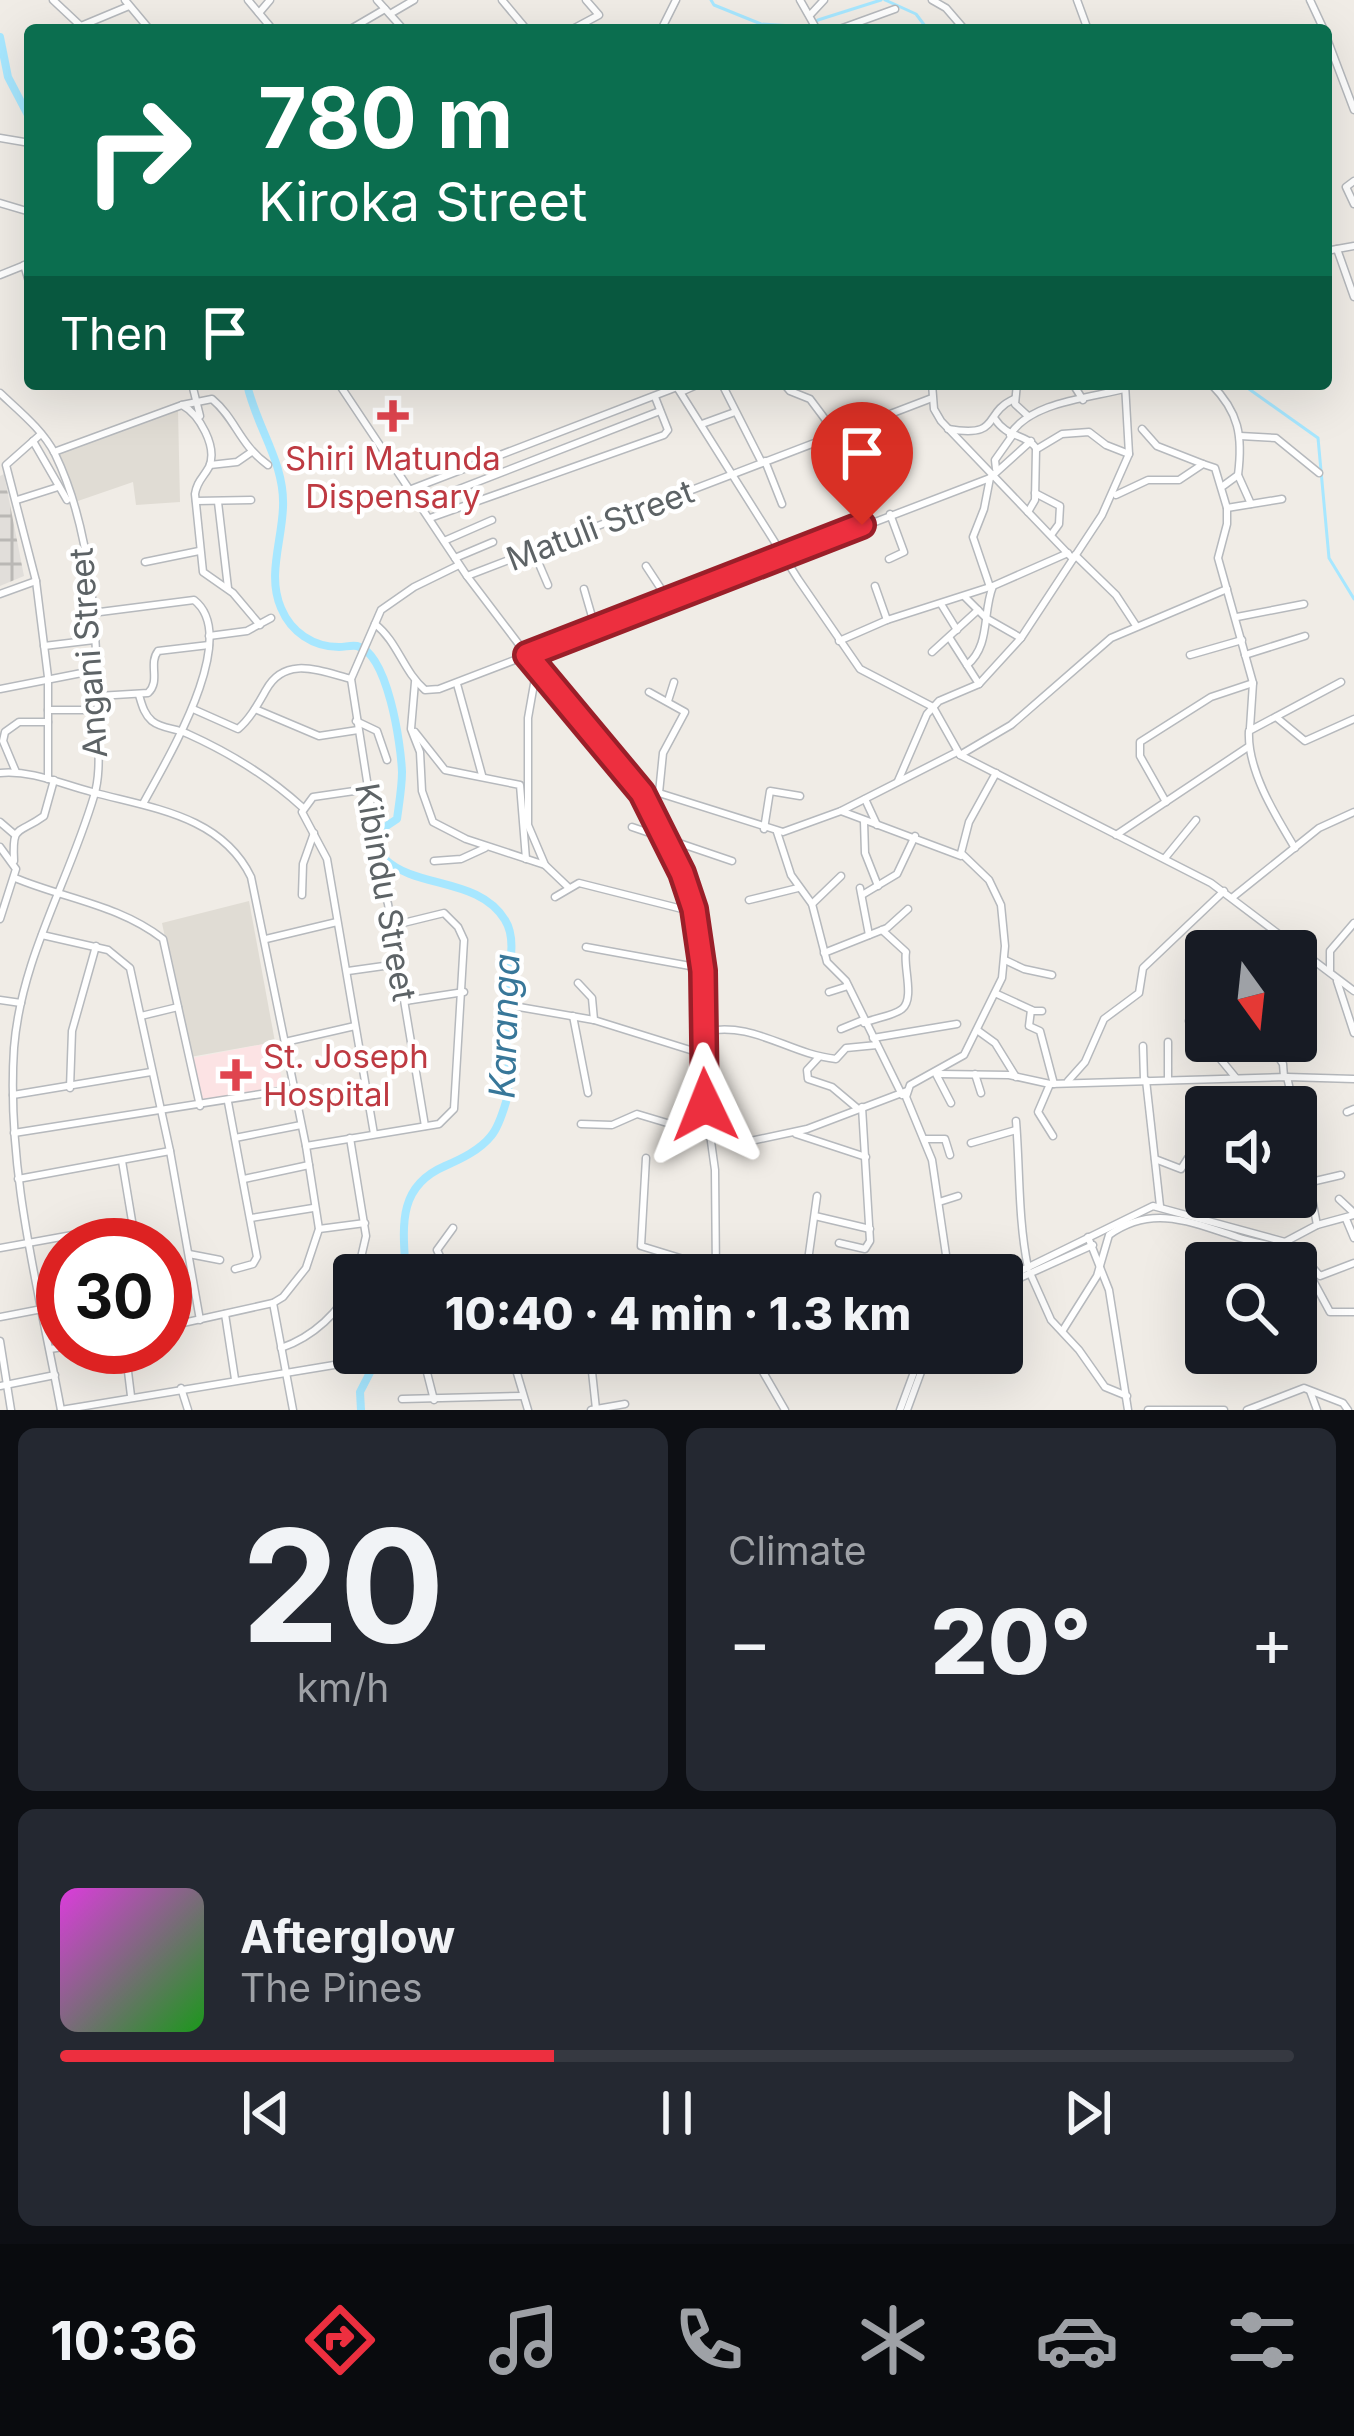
<!DOCTYPE html>
<meta charset="utf-8">
<style>
:root{--surface:#171b24;--page:#242831;--text:#f1f3f6;--muted:#9ea1a6;--line:#363941;--accent:#ed2f3f}
body{margin:0;font-family:Inter,sans-serif;background:var(--page);color:var(--text);height:100vh;display:flex;flex-direction:column;font-size:45px;white-space:nowrap}
*{box-sizing:border-box;margin:0}
p{font-size:39px;color:var(--muted)}
.icon{flex:none;width:66px;height:66px;fill:none;stroke:currentColor;stroke-width:2;stroke-linecap:round;stroke-linejoin:round}
.map{position:relative;height:1410px;overflow:hidden}
.panel{display:flex;flex-direction:column;gap:18px;padding:18px;background:#0d0f14;flex:1}
.panel>*{flex:none}
.top-card{position:absolute;left:24px;top:24px;width:1308px;height:366px;border-radius:12px;box-shadow:0 12px 48px #0002;background:#0b6e4f;color:#fff;overflow:hidden}
.needle{width:78px;rotate:165deg}
.buttons{position:absolute;left:1185px;top:930px;display:grid;gap:24px}
.buttons a{display:grid;place-items:center;width:132px;height:132px;border-radius:12px;background:var(--surface);box-shadow:0 12px 48px #0002;font-size:60px}
.speed{position:absolute;left:36px;top:1218px;display:flex;gap:24px;font-size:60px;font-weight:700;text-align:center}
.speed>*{display:grid;place-content:center;width:156px;height:156px;border-radius:50%;background:var(--surface);box-shadow:0 12px 48px #0002;line-height:1}
.speed .limit{border:18px solid #d22;background:#fff;color:#111}
.pin{position:absolute;display:grid;place-items:center;width:102px;height:102px;color:#fff;margin:-123px -51px;border-radius:50% 50% 50% 0;rotate:-45deg;box-shadow:0 0 12px #0007}
.pin .icon{rotate:45deg}
.me{position:absolute;width:132px;margin:-66px;rotate:358deg;stroke-linejoin:round;filter:drop-shadow(0 0 9px #0008)}
.turn{display:flex;align-items:center;gap:42px;height:252px;padding:0 36px;font-size:54px}
.turn .icon{width:156px;height:156px;stroke-width:2.5}
.turn b{display:block;font-size:84px;line-height:102px}
.then{display:flex;align-items:center;height:114px;padding:0 36px;background:#0003;gap:24px;font-size:45px}
.big{font-size:90px;font-weight:800;line-height:1.1}
.panel .card{flex:1;display:flex;flex-direction:column;justify-content:center;gap:18px;min-width:0;padding:0 42px;border-radius:18px;background:var(--page)}
.panel .dial{align-items:center;gap:0}
.dial b{font-size:156px;line-height:1}
.song{display:flex;align-items:center;gap:36px}
.cover{width:144px;height:144px;border-radius:18px;background:linear-gradient(135deg,hsl(300 70% 55%),hsl(120 70% 35%))}
.played{height:12px;border-radius:6px;background:linear-gradient(90deg,var(--accent) 40%,var(--line) 40%)}
.keys{display:flex;justify-content:space-around;direction:ltr}
.heat{display:flex;justify-content:space-between;align-items:center;font-size:66px;direction:ltr}
.panel .tiles{flex:1;display:grid;gap:18px;grid-template-columns:1fr 1fr}
.card:last-child{grid-column:span 2}
.trip{position:absolute;left:333px;top:1254px;width:690px;height:120px;border-radius:12px;background:var(--surface);box-shadow:0 12px 48px #0002;font-weight:800;line-height:120px;text-align:center}
.menu{display:flex;height:192px;justify-content:space-around;align-items:center;background:#090b0e;color:var(--muted)}
.menu .icon{width:84px;height:84px}
.menu .selected{color:var(--accent)}
.menu b{font-size:54px;color:var(--text)}
.map>svg:first-child{display:block}
.industrial{fill:url(#industrial-grid)}
.education{fill:#e0dcd4}
.medical{fill:#fce3e4}
.lines{fill:none;stroke-linecap:round;stroke-linejoin:round}
.stream{stroke:#a7e7ff;stroke-width:3}
.river{stroke:#a7e7ff;stroke-width:8}
.minor-casing{stroke:#b6b9bd;stroke-width:9}
.minor{stroke:#fff;stroke-width:6}
.route-casing{stroke:#9a1f29;stroke-width:30}
.route{stroke:#ed2f3f;stroke-width:21}
.health-dot{fill:#e0444e;stroke:#fff;stroke-width:4.5}
.labels{text-anchor:middle;stroke-width:9;stroke-linejoin:round;paint-order:stroke}
.health-label{font-size:33px;fill:#be3a42;stroke:#fff}
.street-label{font-size:33px;fill:#5d6366;stroke:#fff}
.water-label{font-size:36px;font-style:italic;fill:#387799;stroke:#fff}
</style>
<div class="map">
<svg width="1354" height="1410" viewBox="0 0 1354 1410">
<defs>
<pattern id="industrial-grid" width="8" height="8" patternUnits="userSpaceOnUse" patternTransform="scale(3)"><rect width="8" height="8" fill="#e1deda"/><path d="M0 4h8M4 0v8" fill="none" stroke="#bab8b5"/></pattern>
</defs>
<rect width="100%" height="100%" fill="#f0ece6"/>
<polygon class="industrial" points="4,474 24,576 0,586 0,476"/>
<g class="education">
<polygon points="178,410 180,502 136,505 133,482 75,502 59,453"/>
<polygon points="249,901 275,1042 190,1057 162,923"/>
</g>
<polygon class="medical" points="274,1042 283,1085 198,1103 187,1059"/>
<g class="lines">
<g class="stream">
<polyline points="711,0 714,5 761,24 809,27 818,20 881,0"/>
<polyline points="885,0 916,14 928,30"/>
<polyline points="1242,384 1318,438 1329,558 1354,599"/>
</g>
<g class="river">
<polyline points="0,37 8,77 30,119"/>
<path d="M 247,384 C 256,427 285,462 283,507 C 282,541 267,576 281,608 C 291,632 313,647 339,647 C 345,647 351,645 357,646 C 388,653 401,745 402,772 C 402,787 399,804 397,819 L 382,829 L 385,859 C 416,889 479,877 505,920 C 519,942 506,976 505,1001 C 503,1034 514,1070 506,1102 C 503,1112 498,1128 491,1136 C 480,1150 461,1159 445,1166 C 396,1187 403,1228 406,1275"/>
<polyline points="361,1410 360,1392 380,1353"/>
</g>
<g class="minor-casing">
<g id="minor">
<polyline points="53,0 85,30"/>
<polyline points="125,0 150,30"/>
<polyline points="248,0 273,30"/>
<polyline points="377,0 404,30"/>
<polyline points="502,0 527,30"/>
<polyline points="800,0 817,30"/>
<polyline points="932,0 946,8 965,30"/>
<polyline points="1077,0 1088,30"/>
<polyline points="1310,0 1324,30"/>
<polyline points="259,13 270,0"/>
<polyline points="390,14 414,0"/>
<polyline points="811,14 824,0"/>
<polyline points="81,26 129,6"/>
<polyline points="349,30 385,9"/>
<polyline points="571,30 599,15 586,0"/>
<polyline points="661,30 676,0"/>
<polyline points="837,30 895,9"/>
<polyline points="1326,36 1354,110"/>
<polyline points="0,138 30,143"/>
<polyline points="1354,181 1346,187 1354,204"/>
<polyline points="0,203 30,212"/>
<polyline points="1337,249 1354,297"/>
<polyline points="1326,251 1354,246"/>
<polyline points="24,265 30,285"/>
<polyline points="0,275 30,263"/>
<polyline points="192,384 200,416"/>
<polyline points="339,384 467,576 527,655 642,793 682,873 694,909 705,990 703,1084 715,1170 716,1275"/>
<polyline points="675,384 798,579 860,669 933,707 960,755 1211,883 1354,991"/>
<polyline points="722,384 762,463"/>
<polyline points="784,384 790,391 810,399 837,435"/>
<polyline points="932,384 934,409 941,421 1073,559"/>
<polyline points="1017,384 1015,404 1028,416"/>
<polyline points="1073,384 1083,400"/>
<path d="M 1211,384 C 1239,412 1243,436 1238,475 L 1223,486"/>
<polyline points="681,392 699,384"/>
<path d="M 0,393 C 19,411 43,430 55,454 C 94,535 97,636 98,723 C 98,747 101,774 94,796 C 69,881 21,958 14,1048 C 6,1170 39,1291 61,1410"/>
<path d="M 182,405 C 199,414 218,447 209,467 C 203,478 197,481 195,494 L 203,572 L 233,593 L 260,625"/>
<path d="M 995,419 C 1007,438 1025,433 1037,449 L 1062,434 L 1089,432 L 1106,445 L 1129,454"/>
<polyline points="702,424 735,412"/>
<path d="M 948,429 C 1003,438 981,414 1014,399"/>
<polyline points="1142,429 1157,446 1203,464"/>
<polyline points="41,434 6,465 36,581 48,677 48,779"/>
<path d="M 1010,435 C 1030,402 1089,398 1124,389"/>
<polyline points="1240,436 1276,438 1319,473"/>
<polyline points="33,441 67,500"/>
<polyline points="820,441 828,464 826,475"/>
<path d="M 54,452 L 182,405 L 212,399 C 236,419 239,444 268,465"/>
<polyline points="765,461 782,504"/>
<polyline points="210,465 237,462 250,453"/>
<polyline points="996,469 995,460 1012,436"/>
<polyline points="1238,475 1251,504"/>
<polyline points="990,478 984,509 973,537 990,587"/>
<polyline points="409,490 677,387"/>
<polyline points="1035,493 1060,506 1059,524 1051,535"/>
<polyline points="1116,495 1148,480 1179,480 1203,464 1215,468 1227,508 1227,524 1218,558 1253,683 1250,728"/>
<polyline points="17,500 58,487"/>
<polyline points="196,501 251,500"/>
<polyline points="218,502 228,588"/>
<polyline points="418,505 660,411"/>
<polyline points="1227,508 1282,499"/>
<polyline points="1028,512 1035,500 1036,449"/>
<polyline points="430,518 664,435 668,430 655,397"/>
<polyline points="444,541 492,520"/>
<polyline points="533,550 548,585"/>
<polyline points="1075,555 1116,595 1135,624"/>
<polyline points="455,558 493,542"/>
<polyline points="889,559 904,552 890,514"/>
<polyline points="145,562 199,551"/>
<polyline points="646,566 669,601"/>
<polyline points="467,576 932,398"/>
<polyline points="875,586 887,620"/>
<polyline points="584,589 595,627"/>
<polyline points="0,594 36,581"/>
<polyline points="965,597 986,618 1021,638"/>
<polyline points="941,604 957,630"/>
<path d="M 92,613 L 194,600 C 242,637 166,761 144,802"/>
<polyline points="1237,617 1304,604"/>
<path d="M 375,624 C 398,642 403,671 425,690 L 439,689 L 990,478 L 1031,441"/>
<polyline points="209,636 247,631 271,618"/>
<polyline points="949,637 979,684"/>
<polyline points="839,641 887,620 993,586"/>
<polyline points="44,646 94,640"/>
<polyline points="932,652 978,610"/>
<polyline points="1190,655 1242,640"/>
<polyline points="1245,655 1305,636"/>
<path d="M 967,665 C 991,645 982,613 993,586 L 1068,553"/>
<polyline points="537,667 528,718 528,825 545,865 568,887"/>
<polyline points="415,682 411,729 420,752 422,791 433,822 466,839 545,865"/>
<polyline points="457,684 482,775"/>
<polyline points="0,689 97,670"/>
<polyline points="649,692 685,712 663,753 659,793"/>
<path d="M 139,695 C 142,705 144,714 152,721 C 162,729 176,728 188,734 C 230,753 268,776 302,807"/>
<path d="M 98,696 L 148,693 C 161,681 148,664 158,651 L 209,645"/>
<polyline points="668,701 674,682"/>
<path d="M 193,709 L 238,729 C 250,719 258,704 266,690 C 285,655 320,671 351,679"/>
<polyline points="255,709 319,736 358,730"/>
<polyline points="48,710 98,710"/>
<polyline points="1276,717 1305,741 1354,719"/>
<polyline points="356,721 377,731 387,760"/>
<polyline points="415,732 445,770 520,785 526,859"/>
<polyline points="960,755 1011,725 1111,638 1227,589"/>
<polyline points="16,772 3,741 5,732 19,722 48,722"/>
<path d="M 0,773 C 32,770 61,784 92,792 C 150,808 221,815 251,877 L 306,1146 L 319,1229 L 306,1268 L 283,1297 L 273,1303 L 165,1327"/>
<polyline points="898,781 927,714 939,701 979,684 1021,638 1102,515 1129,454 1125,384"/>
<polyline points="368,789 313,797 302,812 327,859 374,1134"/>
<polyline points="643,793 659,793 783,832 841,811 957,752"/>
<polyline points="865,799 877,825"/>
<polyline points="1166,802 1140,756 1140,742 1211,697 1253,683"/>
<polyline points="841,811 961,856"/>
<polyline points="864,821 865,853 878,886"/>
<polyline points="0,822 14,834"/>
<polyline points="632,827 732,861"/>
<polyline points="764,829 770,791 800,796"/>
<polyline points="777,832 791,875 812,904 827,962 846,981 902,1095"/>
<polyline points="1116,835 1248,747"/>
<polyline points="0,847 16,869 0,919"/>
<path d="M 1295,848 C 1275,815 1247,770 1249,731 L 1341,682"/>
<polyline points="1165,858 1196,820"/>
<path d="M 14,861 C 12,823 18,835 44,816 L 54,780"/>
<polyline points="434,861 461,859 485,848"/>
<path d="M 15,878 C 66,899 119,905 163,939 L 200,1106"/>
<polyline points="860,888 869,935"/>
<polyline points="302,895 303,864 314,833"/>
<polyline points="862,895 897,874 915,836"/>
<polyline points="555,897 579,883 694,912"/>
<polyline points="1233,897 1319,828 1354,812"/>
<polyline points="749,900 798,888"/>
<polyline points="812,904 841,876"/>
<polyline points="42,935 108,950 130,968 170,1151 200,1320"/>
<polyline points="266,939 337,922"/>
<polyline points="586,947 701,968"/>
<polyline points="1275,951 1287,941"/>
<polyline points="824,953 887,928 908,909"/>
<polyline points="1005,960 1024,969 1052,975"/>
<polyline points="1190,964 1206,973"/>
<polyline points="1330,970 1330,951 1354,923"/>
<polyline points="348,971 398,964"/>
<polyline points="1337,981 1354,1033"/>
<polyline points="578,983 592,998 594,1020"/>
<polyline points="829,992 848,986"/>
<polyline points="997,994 1034,1011 1042,1011"/>
<polyline points="0,1000 21,1003"/>
<polyline points="405,1001 464,992"/>
<polyline points="519,1007 594,1020 703,1054"/>
<polyline points="1031,1010 1029,1026 1040,1031 1054,1084"/>
<polyline points="141,1016 178,1007"/>
<polyline points="573,1016 588,1093"/>
<polyline points="1189,1021 1202,1036"/>
<path d="M 864,1023 C 875,1018 893,1016 902,1009 C 915,999 903,966 906,952 L 882,930"/>
<polyline points="841,1029 863,1020"/>
<polyline points="977,1030 995,1043 1016,1077"/>
<path d="M 703,1032 C 753,1020 788,1054 836,1059 L 846,1048 L 877,1045"/>
<polyline points="1206,1032 1203,1038 1236,1078"/>
<polyline points="873,1038 957,1024"/>
<polyline points="1268,1041 1283,1064 1284,1077"/>
<polyline points="285,1042 355,1026"/>
<polyline points="1168,1042 1168,1079"/>
<polyline points="1143,1046 1144,1080"/>
<polyline points="1190,1054 1206,1042"/>
<polyline points="819,1057 807,1070 808,1079 832,1087 857,1108"/>
<polyline points="936,1074 951,1103"/>
<polyline points="939,1074 1009,1075 1050,1084 1287,1077 1354,1079"/>
<polyline points="975,1074 981,1093"/>
<polyline points="1287,1077 1294,1107"/>
<polyline points="1146,1080 1160,1206"/>
<polyline points="1068,1081 1085,1062 1104,1019 1139,993 1143,968 1224,891"/>
<polyline points="1050,1084 1038,1112 1053,1136"/>
<polyline points="70,1088 72,1031 96,946"/>
<polyline points="13,1095 151,1072"/>
<polyline points="228,1102 257,1257 253,1264 235,1269"/>
<polyline points="1347,1112 1354,1109"/>
<path d="M 1016,1121 C 1020,1170 1018,1219 1028,1268"/>
<polyline points="581,1124 612,1125 637,1114 724,1140 746,1142 807,1129 907,1091"/>
<polyline points="425,1126 388,904 374,857 372,813 351,679 381,610 414,587 459,565"/>
<polyline points="14,1133 293,1089"/>
<polyline points="796,1134 866,1157"/>
<polyline points="235,1138 301,1125"/>
<polyline points="350,1138 366,1236 357,1275"/>
<polyline points="924,1139 945,1139 950,1155"/>
<polyline points="971,1143 1016,1130"/>
<polyline points="306,1146 439,1124 454,1109 464,940 458,927 444,913 391,926"/>
<polyline points="646,1158 641,1246 716,1269"/>
<polyline points="1155,1159 1181,1169 1188,1158 1206,1161"/>
<polyline points="122,1161 136,1245"/>
<polyline points="18,1179 170,1151"/>
<polyline points="244,1179 309,1165"/>
<polyline points="1311,1182 1341,1175"/>
<polyline points="1296,1191 1312,1188"/>
<polyline points="1339,1199 1354,1213"/>
<polyline points="939,1202 958,1196"/>
<polyline points="815,1216 870,1229"/>
<polyline points="251,1218 313,1208"/>
<polyline points="1346,1219 1354,1238"/>
<polyline points="1317,1225 1354,1215"/>
<polyline points="319,1229 365,1223"/>
<polyline points="1088,1237 1109,1290 1128,1410"/>
<polyline points="1285,1242 1317,1225 1296,1114"/>
<polyline points="839,1243 865,1249 870,1241 862,1107"/>
<polyline points="0,1248 133,1224"/>
<polyline points="189,1254 220,1260"/>
<polyline points="807,1263 836,1275"/>
<polyline points="360,1266 380,1265 386,1275"/>
<polyline points="1030,1273 1051,1320 1079,1350 1105,1387 1127,1396"/>
<polyline points="449,1275 437,1250 453,1228"/>
<polyline points="806,1275 817,1196"/>
<polyline points="949,1275 932,1160 906,1097 910,1085 964,1055 1002,978 1005,946 1001,905 989,880 961,853 969,822 996,773"/>
<polyline points="165,1280 191,1276"/>
<polyline points="1002,1280 1153,1206 1285,1242 1298,1251 1320,1276 1354,1263"/>
<polyline points="1002,1286 1093,1245"/>
<polyline points="273,1303 293,1410"/>
<polyline points="41,1304 63,1300"/>
<polyline points="225,1314 235,1379"/>
<polyline points="0,1317 42,1309"/>
<path d="M 1063,1330 L 1097,1276 L 1109,1235 C 1152,1204 1191,1222 1237,1237 C 1255,1243 1274,1245 1293,1252 L 1303,1262 L 1330,1312 L 1354,1312"/>
<polyline points="0,1341 11,1410"/>
<polyline points="125,1347 131,1396"/>
<path d="M 281,1348 C 313,1337 340,1312 354,1282"/>
<polyline points="50,1349 63,1347"/>
<polyline points="422,1353 434,1400"/>
<polyline points="511,1353 528,1410"/>
<polyline points="590,1353 596,1409"/>
<polyline points="752,1353 785,1410"/>
<polyline points="368,1354 369,1353"/>
<polyline points="0,1386 55,1375"/>
<polyline points="181,1388 188,1410"/>
<polyline points="1310,1391 1317,1410"/>
<polyline points="402,1399 522,1396"/>
<polyline points="61,1410 334,1365"/>
<polyline points="591,1410 625,1404"/>
<polyline points="900,1410 921,1353"/>
<polyline points="907,1410 928,1353"/>
<polyline points="1148,1410 1224,1410"/>
<polyline points="1247,1410 1304,1388 1343,1403 1348,1410"/>
</g>
</g>
<use href="#minor" class="minor"/>
</g>
<g class="lines">
<g class="route-casing">
<polyline id="route" points="705,1105 703,971 694,909 682,873 642,793 527,655 862,525"/>
</g>
<use href="#route" class="route"/>
</g>
<g class="health-dot">
<path d="M387 398h12v12h12v12h-12v12h-12v-12h-12v-12h12z"/>
<path d="M230 1057h12v12h12v12h-12v12h-12v-12h-12v-12h12z"/>
</g>
<g class="labels">
<g class="health-label">
<text x="393" y="470">Shiri Matunda<tspan x="393" dy="38">Dispensary</tspan></text>
<text x="263" y="1068" text-anchor="start">St. Joseph<tspan x="263" dy="38">Hospital</tspan></text>
</g>
<g class="street-label">
<text transform="translate(600 525) rotate(-21)" y="12">Matuli Street</text>
<text transform="translate(88 653) rotate(-94)" y="12">Angani Street</text>
<text transform="translate(386 892) rotate(80)" y="12">Kibindu Street</text>
</g>
<g class="water-label">
<text transform="translate(504 1026) rotate(-88)" y="13">Karanga</text>
</g>
</g>
</svg>
<div class="buttons">
<a><svg class="needle" viewBox="-14 -14 28 28"><path d="M0-13l5 13h-10z" fill="#e53935"/><path d="M0 13l5-13h-10z" fill="#9ea1a6"/></svg></a>
<a><svg class="icon" aria-label="sound" viewBox="0 0 24 24"><path d="M4 9h4l5-4v14l-5-4H4zM17 9q2 3 0 6"/></svg></a>
<a><svg class="icon" aria-label="search" viewBox="0 0 24 24"><circle cx="10" cy="10" r="6"/><path d="M15 15l6 6"/></svg></a>
</div>
<div class="speed"><div class="limit">30</div></div>
<div class="pin" style="left:862px;top:525px;background:#d93025"><svg class="icon" aria-label="arrive" viewBox="0 0 24 24"><path d="M6 21V4h12l-3 4 3 4H6"/></svg></div>
<svg class="me" style="left:705px;top:1105px" viewBox="-20 -20 40 40"><path d="M0-17L14 15 0 8-14 15z" fill="#ed2f3f" stroke="#fff" stroke-width="4"/></svg>
<div class="trip">10:40 · 4 min · 1.3 km</div>
<div class="top-card">
<div class="turn"><svg class="icon" aria-label="right" viewBox="0 0 24 24"><path d="M7 20v-9h11M14 6l5 5-5 5"/></svg><div><b>780 m</b>Kiroka Street</div></div>
<div class="then">Then<svg class="icon" aria-label="arrive" viewBox="0 0 24 24"><path d="M6 21V4h12l-3 4 3 4H6"/></svg></div>
</div>
</div>
<section class="panel">
<div class="tiles">
<div class="card dial"><b>20</b><p>km/h</p></div>
<div class="card"><p>Climate</p>
<div class="heat"><a>−</a><b class="big">20°</b><a>+</a></div>
</div>
<div class="card">
<div class="song"><i class="cover"></i><div><b>Afterglow</b><p>The Pines</p></div></div>
<div class="played"></div>
<div class="keys"><svg class="icon" aria-label="previous" viewBox="0 0 24 24"><path d="M18 5L8 12l10 7zM5 5v14"/></svg><svg class="icon" aria-label="pause" viewBox="0 0 24 24"><path d="M8 5v14M16 5v14"/></svg><svg class="icon" aria-label="next" viewBox="0 0 24 24"><path d="M6 5l10 7-10 7zM19 5v14"/></svg></div>
</div>
</div>
</section>
<nav class="menu">
<b>10:36</b>
<svg class="icon selected" aria-label="directions" viewBox="0 0 24 24"><path d="M12 3l9 9-9 9-9-9zM9 14v-3h6M13 9l2 2-2 2"/></svg>
<svg class="icon" aria-label="music" viewBox="0 0 24 24"><path d="M9 18V5l10-2v13"/><circle cx="6" cy="18" r="3"/><circle cx="16" cy="16" r="3"/></svg>
<svg class="icon" aria-label="phone" viewBox="0 0 24 24"><path d="M5 4h4l2 5-3 2q2 4 5 5l2-3 5 2v4C11 20 4 13 5 4z"/></svg>
<svg class="icon" aria-label="climate" viewBox="0 0 24 24"><path d="M12 3v18M4 7l16 10M4 17L20 7"/></svg>
<svg class="icon" aria-label="car" viewBox="0 0 24 24"><path d="M5 17H2v-5l4-1 3-4h7l3 4 3 1v5h-3M9 17h6M6 11h13"/><circle cx="7" cy="17" r="2"/><circle cx="17" cy="17" r="2"/></svg>
<svg class="icon" aria-label="filters" viewBox="0 0 24 24"><path d="M4 7h16M4 17h16"/><circle cx="9" cy="7" r="2"/><circle cx="15" cy="17" r="2"/></svg>
</nav>
